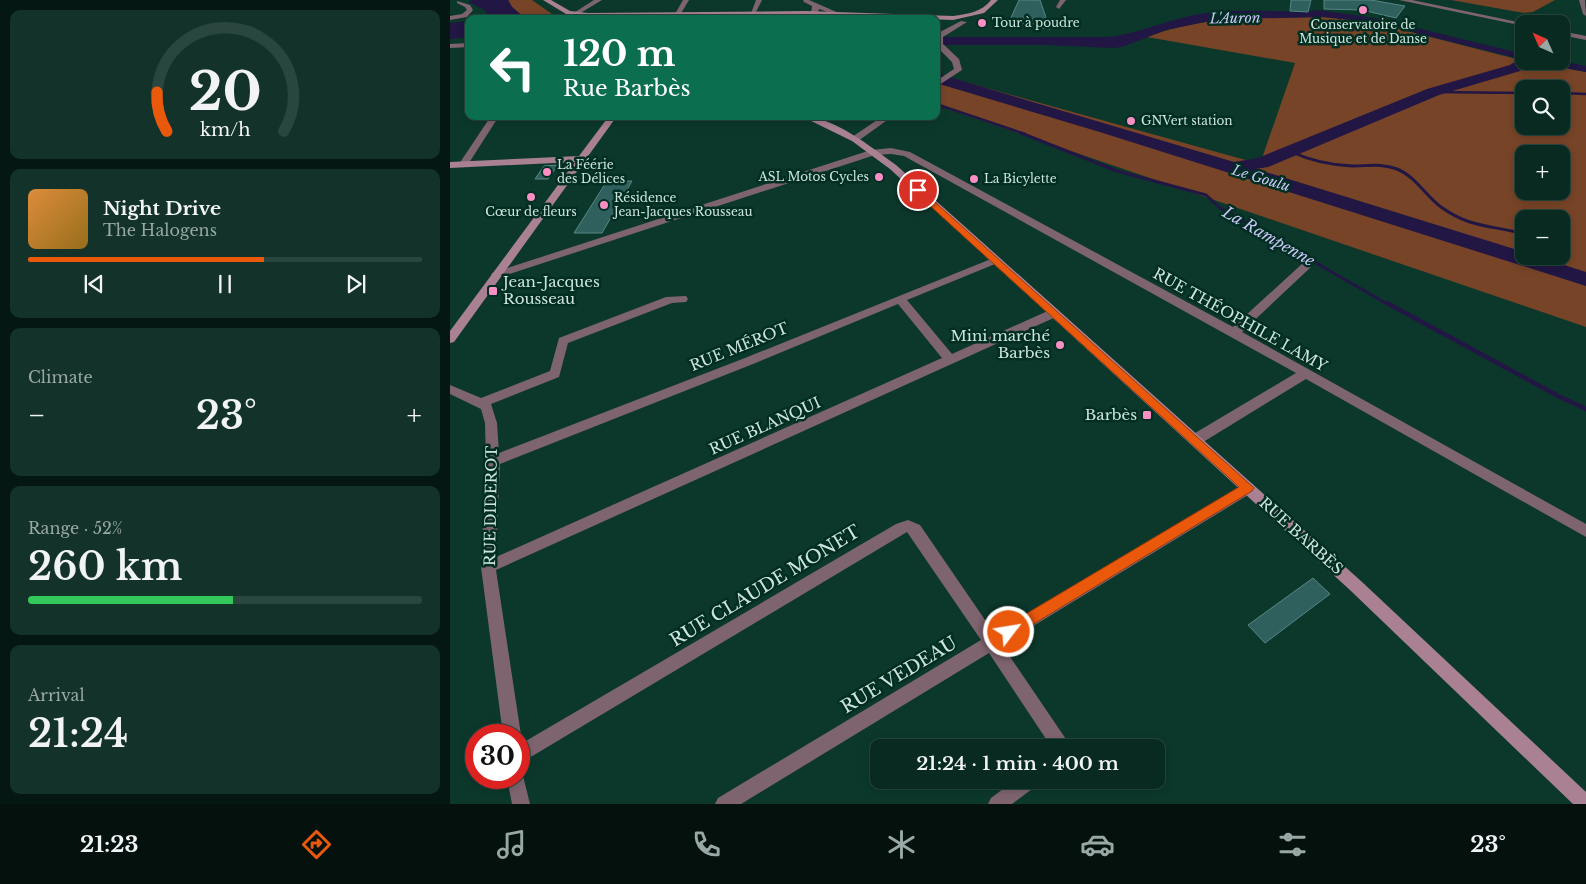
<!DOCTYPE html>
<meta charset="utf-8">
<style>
:root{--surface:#092a21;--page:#12322a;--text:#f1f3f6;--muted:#99a7a5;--line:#29463f;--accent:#ea580c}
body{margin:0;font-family:"Libre Baskerville",serif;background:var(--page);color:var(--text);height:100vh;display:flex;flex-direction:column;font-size:19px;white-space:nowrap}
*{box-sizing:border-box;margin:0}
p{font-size:16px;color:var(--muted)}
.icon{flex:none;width:28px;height:28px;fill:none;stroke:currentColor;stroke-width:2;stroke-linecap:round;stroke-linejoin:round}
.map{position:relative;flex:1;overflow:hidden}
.sheet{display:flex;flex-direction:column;gap:10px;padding:10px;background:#051712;width:450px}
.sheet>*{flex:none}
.top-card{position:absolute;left:15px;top:15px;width:475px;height:105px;border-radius:10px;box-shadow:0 2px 8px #0003,0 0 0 1px var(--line);background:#0b6e4f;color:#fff;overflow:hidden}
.needle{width:32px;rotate:315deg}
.tools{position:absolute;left:1065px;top:15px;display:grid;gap:10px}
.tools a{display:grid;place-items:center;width:55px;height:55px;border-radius:10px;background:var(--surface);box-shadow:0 2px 8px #0003,0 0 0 1px var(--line);font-size:25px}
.speed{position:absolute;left:15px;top:724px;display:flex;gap:10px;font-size:25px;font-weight:700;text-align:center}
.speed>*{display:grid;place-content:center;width:65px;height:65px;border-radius:50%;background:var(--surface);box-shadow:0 2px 8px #0003,0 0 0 1px var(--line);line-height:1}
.speed .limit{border:8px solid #d22;background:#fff;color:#111}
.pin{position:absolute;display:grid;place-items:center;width:42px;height:42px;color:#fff;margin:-21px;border:2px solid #fff;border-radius:50%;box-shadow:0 1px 5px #0007}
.me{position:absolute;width:55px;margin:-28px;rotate:59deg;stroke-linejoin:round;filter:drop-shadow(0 0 4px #0008)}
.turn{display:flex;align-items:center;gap:18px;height:105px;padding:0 15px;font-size:22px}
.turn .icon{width:65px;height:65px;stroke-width:2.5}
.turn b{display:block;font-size:35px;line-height:42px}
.big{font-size:38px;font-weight:600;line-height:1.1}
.sheet .widget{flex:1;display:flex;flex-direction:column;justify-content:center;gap:8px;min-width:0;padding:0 18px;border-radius:10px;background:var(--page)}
.sheet .dial{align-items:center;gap:0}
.dial svg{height:130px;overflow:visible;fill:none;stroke:var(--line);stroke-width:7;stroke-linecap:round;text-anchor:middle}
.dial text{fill:var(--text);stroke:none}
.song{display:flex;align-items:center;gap:15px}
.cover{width:60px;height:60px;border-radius:8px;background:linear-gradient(135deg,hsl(30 70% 55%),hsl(40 70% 35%))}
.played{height:5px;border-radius:2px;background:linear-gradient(90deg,var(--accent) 60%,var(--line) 60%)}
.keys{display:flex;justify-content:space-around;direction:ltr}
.heat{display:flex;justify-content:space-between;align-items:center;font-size:28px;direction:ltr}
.charge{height:8px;border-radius:4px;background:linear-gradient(90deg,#34c759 52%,var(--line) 0)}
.trip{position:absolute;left:420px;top:739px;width:295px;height:50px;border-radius:10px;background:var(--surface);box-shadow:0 2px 8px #0003,0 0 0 1px var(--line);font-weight:600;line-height:50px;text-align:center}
.tabs{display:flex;height:80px;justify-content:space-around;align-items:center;background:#04110d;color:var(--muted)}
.tabs .icon{width:35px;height:35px}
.tabs .active{color:var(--accent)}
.tabs b{font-size:22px;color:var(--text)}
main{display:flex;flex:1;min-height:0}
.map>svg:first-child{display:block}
.green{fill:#774427;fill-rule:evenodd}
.water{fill:#211644}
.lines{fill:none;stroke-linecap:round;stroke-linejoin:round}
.stream-far2{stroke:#211644;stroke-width:2.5}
.stream-far1{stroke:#211644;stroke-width:3}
.stream{stroke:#211644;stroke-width:4.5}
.river{fill:#211644;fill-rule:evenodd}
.building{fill:#30605d;stroke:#568783}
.street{fill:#7e646f;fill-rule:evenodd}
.secondary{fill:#a98193;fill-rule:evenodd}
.route{fill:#ea580c;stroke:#983908}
.poi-dot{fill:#fb8fc4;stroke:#002e22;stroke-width:2}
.labels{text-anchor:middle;stroke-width:5;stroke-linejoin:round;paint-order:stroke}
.far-poi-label{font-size:12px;fill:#cee4db;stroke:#002e22;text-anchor:start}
.far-water-label{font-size:14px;font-style:italic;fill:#cbc6f6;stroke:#002e22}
.poi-label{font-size:15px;fill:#cee4db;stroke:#002e22;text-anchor:end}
.street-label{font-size:15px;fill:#cee4db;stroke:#002e22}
.water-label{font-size:16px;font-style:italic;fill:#cbc6f6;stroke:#002e22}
.near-street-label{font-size:18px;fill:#cee4db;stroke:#002e22}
</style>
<main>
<section class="sheet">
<div class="widget dial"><svg viewBox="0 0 100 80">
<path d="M14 69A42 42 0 1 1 86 69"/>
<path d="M14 69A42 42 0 0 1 8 45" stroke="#ea580c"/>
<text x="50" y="56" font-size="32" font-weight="700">20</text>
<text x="50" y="72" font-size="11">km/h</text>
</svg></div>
<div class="widget">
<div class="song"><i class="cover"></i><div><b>Night Drive</b><p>The Halogens</p></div></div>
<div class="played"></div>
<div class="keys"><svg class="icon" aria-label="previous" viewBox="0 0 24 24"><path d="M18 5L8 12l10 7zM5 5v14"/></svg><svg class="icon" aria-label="pause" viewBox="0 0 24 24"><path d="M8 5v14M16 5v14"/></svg><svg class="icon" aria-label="next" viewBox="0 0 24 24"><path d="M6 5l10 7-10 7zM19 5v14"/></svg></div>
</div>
<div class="widget"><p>Climate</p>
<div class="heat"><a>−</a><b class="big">23°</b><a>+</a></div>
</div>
<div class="widget"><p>Range · 52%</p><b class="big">260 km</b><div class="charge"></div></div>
<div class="widget"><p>Arrival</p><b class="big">21:24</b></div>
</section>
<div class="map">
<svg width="1136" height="804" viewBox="0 0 1136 804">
<rect width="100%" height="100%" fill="#0c382c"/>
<g class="green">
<polygon points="58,0 82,0 102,14 116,17 112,19 76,19 62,7"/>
<polygon points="1001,0 1105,0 1083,12 1074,13"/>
<path d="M 873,17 L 922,22 L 1074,61 L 1136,72 L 1136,327 L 486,105 L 486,84 L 497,77 L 810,164 L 845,63 L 697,37 C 754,15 814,18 873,17 ZM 1074,89 L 1111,89 L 1111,126 L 1074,126 ZM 1074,154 L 1111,154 L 1111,191 L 1074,191 ZM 1074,219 L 1111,219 L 1111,256 L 1074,256 Z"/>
</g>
<g class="water">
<polygon points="22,0 58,0 62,7 76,19 37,19 39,15 33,9 18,2"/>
<path d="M 868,10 L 925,18 L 1074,54 L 1074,60 L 922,22 L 873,17 L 781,19 L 755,22 L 716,30 L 672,47 L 662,48 L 596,45 L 490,45 L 494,42 L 493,37 L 659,37 C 692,33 723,17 756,13 C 778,10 800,11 822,11 C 838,11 853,13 868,10 Z"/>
<polygon points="19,21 19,37 0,39 0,23"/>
<polygon points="1080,61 1111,61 1136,66 1136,72"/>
</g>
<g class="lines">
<g class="stream-far2">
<polyline points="983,92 1074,93"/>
<polyline points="1111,93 1136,94"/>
<polyline points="486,104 575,134"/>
</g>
<g class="stream-far1">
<polyline points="571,133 667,171 756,195 769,207 939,305"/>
<path d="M 842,152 C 861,161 881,165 902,166 C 917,166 932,163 947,169 C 965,176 976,196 991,207 C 1020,228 1041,225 1074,234"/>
<polyline points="1095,266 1106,259 1117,259 1111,252"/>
</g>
<polyline class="stream" points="937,303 1110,397 1136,409"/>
<polygon class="river" points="1074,56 1074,61 1081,61 1070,71 989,95 818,167 806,169 1074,252 1074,256 1086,256 1136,272 1136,286 653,133 486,83 486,73 784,162 808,158 977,89 1060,65"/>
</g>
<g class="building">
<polygon points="569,0 590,0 600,29 580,27 580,25 567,22 559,22"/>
<polygon points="841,0 861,0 858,12 840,11"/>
<polygon points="874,0 921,0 955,6 946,18 912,10 874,9"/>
<polygon points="108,165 98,179 85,179 94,166"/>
<polygon points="157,181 182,181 152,233 124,233"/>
<polygon points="863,578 880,594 815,643 798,625"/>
</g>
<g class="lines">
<g class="street">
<polygon points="144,0 152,0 127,15 122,14"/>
<polygon points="233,0 239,0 230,15 226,15 225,14"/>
<polygon points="306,0 312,0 304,16 300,16"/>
<polygon points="353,0 359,0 391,14 388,16 369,9 367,19 360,19 362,6 354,2"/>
<polygon points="610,0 616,0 609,9 606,7"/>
<polygon points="949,0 962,0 1077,24 1074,24 1074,26"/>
<polygon points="1129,0 1135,0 1136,16 1133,14"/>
<polygon points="7,1 20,5 23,10 17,17 0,20 0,16 12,14 17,10 15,7 7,3"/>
<polygon points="251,17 254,18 255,19 248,19"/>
<polygon points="511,21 517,22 493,37 493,44 509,59 512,70 486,87 486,81 504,69 502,62 486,46 486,29 490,32"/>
<polygon points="1111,31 1136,36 1136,40 1111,35"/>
<polygon points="19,43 19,47 0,48 0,44"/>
<polygon points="41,116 49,116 17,166 11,166 9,164"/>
<polygon points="433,116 443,116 408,141 402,141 402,137"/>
<polygon points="441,148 460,152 783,327 853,263 861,263 862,265 861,267 792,332 1136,524 1136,537 856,379 750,444 740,444 738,440 740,436 846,373 454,156 441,154 425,155 50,277 46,278 41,275 42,273 421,150"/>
<path d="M 546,257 L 551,260 L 550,262 L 457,300 L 502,354 L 600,310 L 608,310 L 610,313 L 608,316 L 46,570 L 71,735 L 69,740 L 69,735 L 53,735 L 31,567 L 36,461 L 35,423 L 31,409 L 0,394 L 0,385 L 31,398 L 100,371 L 109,338 L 216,297 L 236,296 L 238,299 L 236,302 L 222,303 L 118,343 L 109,377 L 41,404 L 47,423 L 49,453 L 295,358 ZM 448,304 L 492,358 L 46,557 L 50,464 L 303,364 Z"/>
<polygon points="798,482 803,484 805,488 803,492 552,645 622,748 602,748 539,653 291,804 265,804 268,798 531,640 457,532 69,764 69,745 446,524 458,520 470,525 544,633"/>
<polygon points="69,770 72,772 80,804 62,804 57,778 69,778"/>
<polygon points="565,780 589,780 586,786 562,804 538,804 541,798"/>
</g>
<g class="secondary">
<path d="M 93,0 L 101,0 L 120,11 L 138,13 L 356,11 L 503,16 C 518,14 532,12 541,0 L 548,0 L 534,13 L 503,20 L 356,15 L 147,18 L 116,14 Z"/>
<polygon points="159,116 167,116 4,342 0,343 0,331 125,162 0,168 0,162 129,156"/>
<path d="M 351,116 C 383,116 421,147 446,165 L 911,581 L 1136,792 L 1136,804 L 1123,804 L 901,591 L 440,169 L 402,141 Z"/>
</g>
</g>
<polygon class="route" points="468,187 804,488 802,491 559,639 554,637 552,632 554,627 789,487 465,192 464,190"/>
<g class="poi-dot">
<circle cx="913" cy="10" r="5"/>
<circle cx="532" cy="23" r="5"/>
<circle cx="681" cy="121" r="5"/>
<circle cx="97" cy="172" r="5"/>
<circle cx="429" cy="177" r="5"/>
<circle cx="524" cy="179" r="5"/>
<circle cx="81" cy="197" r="5"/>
<circle cx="154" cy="205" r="5"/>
<rect x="38" y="286" width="10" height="10" rx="2.5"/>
<circle cx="610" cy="345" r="5"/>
<rect x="692" y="410" width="10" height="10" rx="2.5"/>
</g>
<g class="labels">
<g class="far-poi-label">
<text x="542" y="27">Tour à poudre</text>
<text x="913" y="29" text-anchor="middle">Conservatoire de<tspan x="913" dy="14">Musique et de Danse</tspan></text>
<text x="691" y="125">GNVert station</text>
<text x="107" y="169">La Féérie<tspan x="107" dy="14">des Délices</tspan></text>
<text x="419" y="181" text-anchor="end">ASL Motos Cycles</text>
<text x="534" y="183">La Bicylette</text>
<text x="164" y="202">Résidence<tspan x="164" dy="14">Jean-Jacques Rousseau</tspan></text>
<text x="81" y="216" text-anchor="middle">Cœur de fleurs</text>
</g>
<g class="far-water-label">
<text transform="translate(785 18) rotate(-1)" y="5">L'Auron</text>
<text transform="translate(811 178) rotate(17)" y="5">Le Goulu</text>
</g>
<g class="poi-label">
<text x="53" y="287" text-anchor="start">Jean-Jacques<tspan x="53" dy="17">Rousseau</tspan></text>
<text x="600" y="341">Mini marché<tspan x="600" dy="17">Barbès</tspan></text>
<text x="687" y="420">Barbès</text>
</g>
<g class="street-label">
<text transform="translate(790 320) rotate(29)" y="5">RUE THÉOPHILE LAMY</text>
<text transform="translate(289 347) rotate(-22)" y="5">RUE MÉROT</text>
<text transform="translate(315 426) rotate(-24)" y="5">RUE BLANQUI</text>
<text transform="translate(41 506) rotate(-89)" y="5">RUE DIDEROT</text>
<text transform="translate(851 536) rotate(42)" y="5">RUE BARBÈS</text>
</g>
<g class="water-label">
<text transform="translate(819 236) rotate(30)" y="6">La Rampenne</text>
</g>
<g class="near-street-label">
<text transform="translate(315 586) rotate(-31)" y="6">RUE CLAUDE MONET</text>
<text transform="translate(449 675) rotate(-31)" y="6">RUE VEDEAU</text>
</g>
</g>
</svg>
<div class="tools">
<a><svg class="needle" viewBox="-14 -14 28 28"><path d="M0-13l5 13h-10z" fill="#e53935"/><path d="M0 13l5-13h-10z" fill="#99a7a5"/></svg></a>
<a><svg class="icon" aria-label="search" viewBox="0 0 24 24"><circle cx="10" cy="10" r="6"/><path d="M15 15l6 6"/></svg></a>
<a>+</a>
<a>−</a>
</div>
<div class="speed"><div class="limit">30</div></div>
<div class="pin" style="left:468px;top:190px;background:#d93025"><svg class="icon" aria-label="arrive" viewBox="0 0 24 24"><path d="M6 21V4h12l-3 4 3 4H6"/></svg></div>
<svg class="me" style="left:559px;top:632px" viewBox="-20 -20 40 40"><circle r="17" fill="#ea580c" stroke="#fff" stroke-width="3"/><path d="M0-11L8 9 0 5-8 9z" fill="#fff"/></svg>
<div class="trip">21:24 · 1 min · 400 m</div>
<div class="top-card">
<div class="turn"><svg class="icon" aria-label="left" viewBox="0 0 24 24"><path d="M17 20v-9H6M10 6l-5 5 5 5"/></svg><div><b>120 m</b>Rue Barbès</div></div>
</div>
</div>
</main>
<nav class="tabs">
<b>21:23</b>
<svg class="icon active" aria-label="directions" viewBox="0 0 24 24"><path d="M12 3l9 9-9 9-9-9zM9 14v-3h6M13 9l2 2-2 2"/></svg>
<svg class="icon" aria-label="music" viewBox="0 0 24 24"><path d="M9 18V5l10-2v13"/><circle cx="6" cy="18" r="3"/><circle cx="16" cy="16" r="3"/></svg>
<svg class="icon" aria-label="phone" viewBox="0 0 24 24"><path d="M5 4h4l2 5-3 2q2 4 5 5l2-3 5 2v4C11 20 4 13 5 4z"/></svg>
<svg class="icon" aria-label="climate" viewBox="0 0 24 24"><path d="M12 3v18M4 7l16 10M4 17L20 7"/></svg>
<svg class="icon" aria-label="car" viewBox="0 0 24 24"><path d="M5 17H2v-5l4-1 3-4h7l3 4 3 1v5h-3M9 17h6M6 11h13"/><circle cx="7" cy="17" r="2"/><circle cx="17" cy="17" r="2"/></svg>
<svg class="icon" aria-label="filters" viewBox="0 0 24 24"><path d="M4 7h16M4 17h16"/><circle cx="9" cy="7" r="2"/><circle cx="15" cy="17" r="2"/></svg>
<b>23°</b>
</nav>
